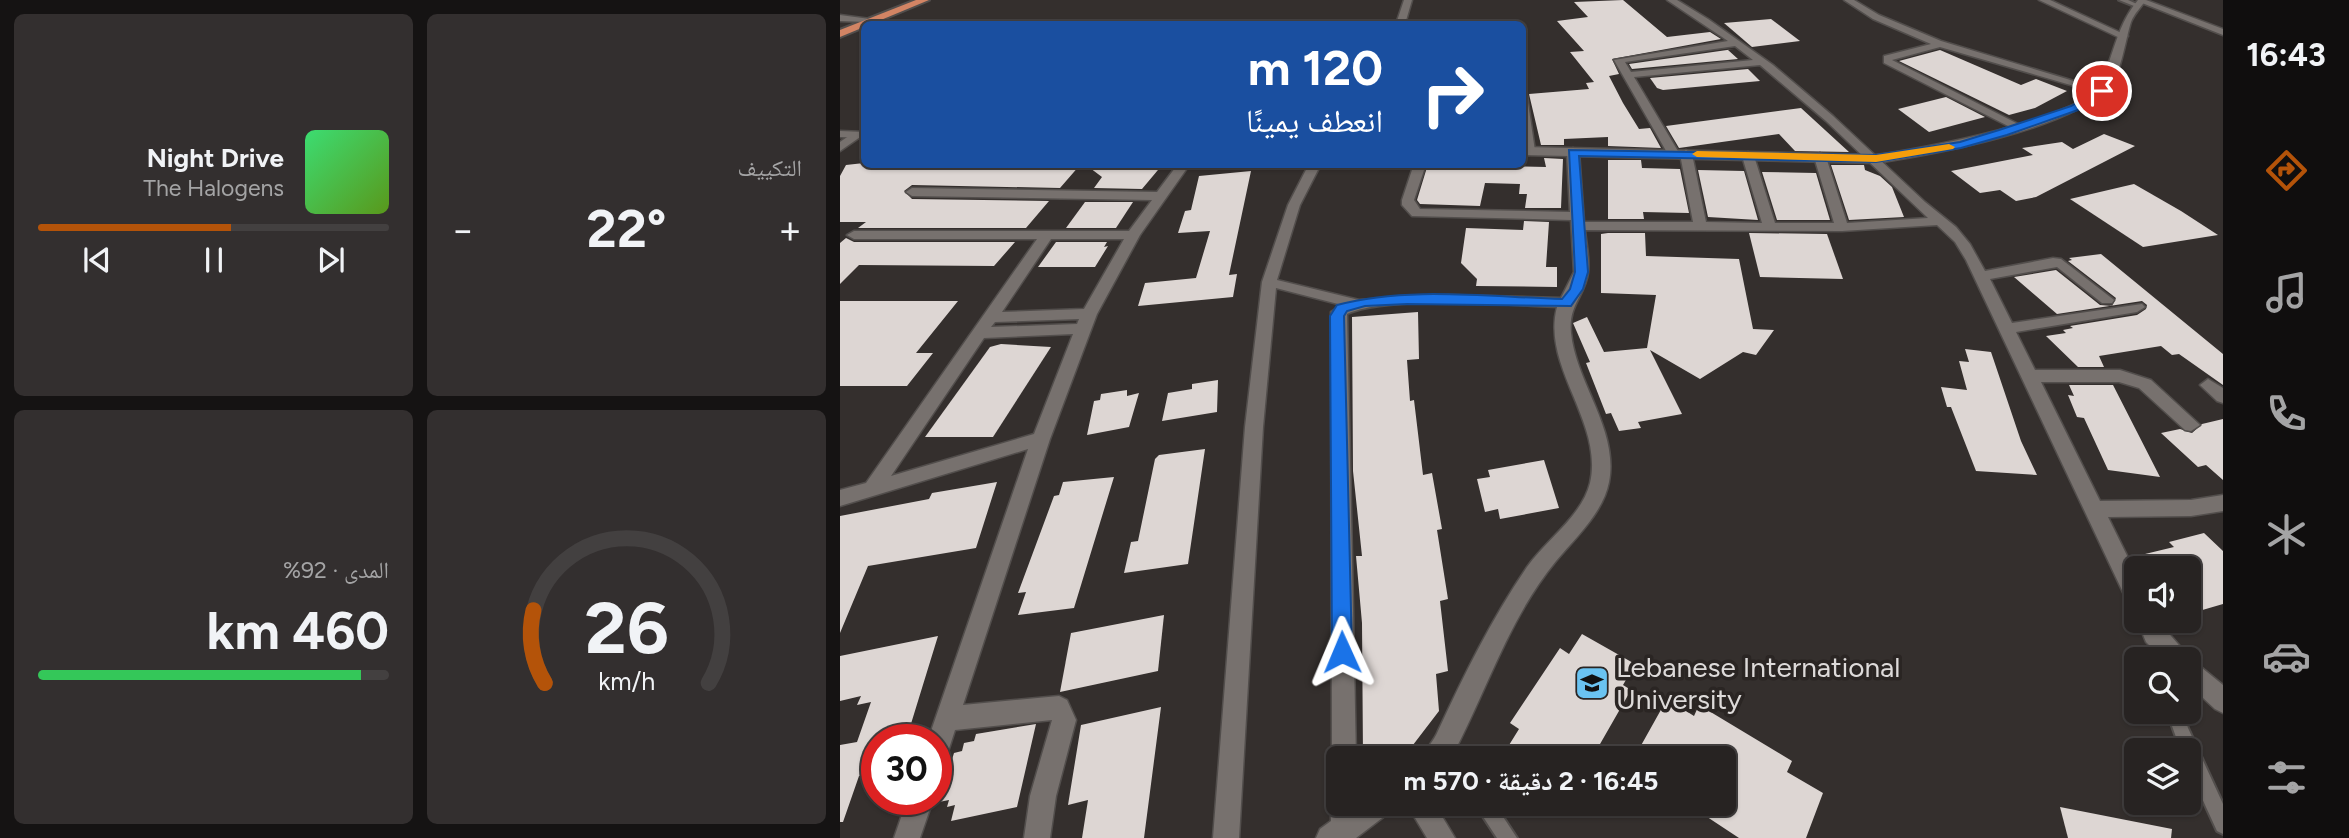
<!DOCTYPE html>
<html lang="ar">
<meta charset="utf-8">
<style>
:root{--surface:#272322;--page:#332f2f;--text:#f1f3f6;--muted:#a4a4a5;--line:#434040;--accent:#b45309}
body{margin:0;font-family:Figtree,"Noto Naskh Arabic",sans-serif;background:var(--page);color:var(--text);direction:rtl;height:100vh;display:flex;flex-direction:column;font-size:26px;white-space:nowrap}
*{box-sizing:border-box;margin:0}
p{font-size:23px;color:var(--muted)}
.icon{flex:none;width:38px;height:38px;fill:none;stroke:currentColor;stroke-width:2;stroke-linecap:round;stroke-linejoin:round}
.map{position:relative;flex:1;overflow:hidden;direction:ltr}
.sheet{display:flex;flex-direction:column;gap:14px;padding:14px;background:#151313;width:840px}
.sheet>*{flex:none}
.top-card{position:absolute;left:21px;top:21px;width:665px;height:147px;border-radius:10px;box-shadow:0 2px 5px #0004,0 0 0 2px var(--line);direction:rtl;background:#1a4fa0;color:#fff;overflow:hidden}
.controls{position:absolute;left:1284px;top:556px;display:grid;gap:14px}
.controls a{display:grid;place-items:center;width:77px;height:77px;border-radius:10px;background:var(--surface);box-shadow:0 2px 5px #0004,0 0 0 2px var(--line);font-size:35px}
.speed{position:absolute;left:21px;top:724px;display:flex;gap:14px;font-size:35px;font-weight:700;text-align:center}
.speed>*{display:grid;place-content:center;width:91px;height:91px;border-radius:50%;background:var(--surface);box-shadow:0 2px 5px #0004,0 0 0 2px var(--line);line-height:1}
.speed .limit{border:10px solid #d22;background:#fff;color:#111}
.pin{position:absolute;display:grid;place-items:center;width:60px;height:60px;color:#fff;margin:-30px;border:4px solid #fff;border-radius:50%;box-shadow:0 2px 7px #0007}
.me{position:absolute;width:77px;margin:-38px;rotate:359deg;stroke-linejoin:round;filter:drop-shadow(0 0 5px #0008)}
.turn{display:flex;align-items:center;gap:24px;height:147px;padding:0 28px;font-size:32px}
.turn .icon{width:91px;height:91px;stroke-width:2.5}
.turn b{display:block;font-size:49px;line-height:60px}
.big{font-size:52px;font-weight:700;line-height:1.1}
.sheet .tile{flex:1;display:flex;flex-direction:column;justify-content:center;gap:10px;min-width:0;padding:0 24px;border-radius:10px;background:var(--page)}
.sheet .dial{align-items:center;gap:0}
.dial svg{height:182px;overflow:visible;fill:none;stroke:var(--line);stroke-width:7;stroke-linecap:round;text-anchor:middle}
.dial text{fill:var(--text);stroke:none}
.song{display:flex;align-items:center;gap:21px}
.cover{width:84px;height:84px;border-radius:10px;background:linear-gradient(135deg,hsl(140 70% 55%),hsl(90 70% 35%))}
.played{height:7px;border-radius:4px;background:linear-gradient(90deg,var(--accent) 55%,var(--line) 55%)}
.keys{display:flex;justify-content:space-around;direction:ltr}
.heat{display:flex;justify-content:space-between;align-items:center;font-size:38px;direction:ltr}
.charge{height:10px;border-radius:5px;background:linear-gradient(90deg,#34c759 92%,var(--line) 0)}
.sheet .tiles{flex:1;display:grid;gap:14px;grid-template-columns:repeat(2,1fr)}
.trip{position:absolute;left:486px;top:746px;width:410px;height:70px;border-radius:10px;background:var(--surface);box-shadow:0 2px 5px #0004,0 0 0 2px var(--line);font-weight:700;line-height:70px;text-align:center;direction:rtl}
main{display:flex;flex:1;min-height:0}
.dock{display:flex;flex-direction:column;width:126px;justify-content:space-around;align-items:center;background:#100e0e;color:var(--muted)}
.dock .icon{width:49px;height:49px}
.dock .active{color:var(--accent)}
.dock b{font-size:32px;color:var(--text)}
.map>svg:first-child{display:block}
.building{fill:#ddd6d3}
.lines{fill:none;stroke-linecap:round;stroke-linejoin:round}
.service-casing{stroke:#524e4c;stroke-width:4}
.minor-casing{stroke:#524e4c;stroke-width:3}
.secondary-casing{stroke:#524e4c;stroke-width:3}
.trunk-casing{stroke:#524e4c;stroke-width:4}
.service{fill:#77716e;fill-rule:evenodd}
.minor{fill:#77716e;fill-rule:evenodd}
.secondary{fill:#77716e;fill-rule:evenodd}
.trunk{fill:#d28464;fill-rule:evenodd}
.route{fill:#1a73e8;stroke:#114b97;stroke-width:2}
.slow{fill:#f59e0b}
.labels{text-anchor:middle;stroke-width:7;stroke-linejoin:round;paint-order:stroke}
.near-poi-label{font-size:28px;fill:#dddad9;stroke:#2a2523;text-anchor:start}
</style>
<main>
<nav class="dock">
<b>16:43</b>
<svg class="icon active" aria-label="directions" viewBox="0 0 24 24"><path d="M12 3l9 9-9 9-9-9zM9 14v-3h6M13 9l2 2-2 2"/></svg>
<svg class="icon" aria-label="music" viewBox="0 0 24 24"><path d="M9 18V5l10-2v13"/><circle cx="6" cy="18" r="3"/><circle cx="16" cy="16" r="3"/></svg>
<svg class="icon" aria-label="phone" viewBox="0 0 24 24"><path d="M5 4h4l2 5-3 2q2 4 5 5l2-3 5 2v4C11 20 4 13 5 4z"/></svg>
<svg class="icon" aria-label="climate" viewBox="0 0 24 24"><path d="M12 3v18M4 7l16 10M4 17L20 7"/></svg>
<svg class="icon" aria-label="car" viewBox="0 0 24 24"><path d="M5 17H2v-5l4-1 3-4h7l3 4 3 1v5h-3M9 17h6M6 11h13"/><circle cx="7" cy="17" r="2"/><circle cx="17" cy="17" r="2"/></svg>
<svg class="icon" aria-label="filters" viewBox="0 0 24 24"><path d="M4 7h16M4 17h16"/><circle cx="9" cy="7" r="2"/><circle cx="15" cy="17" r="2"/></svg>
</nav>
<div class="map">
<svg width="1383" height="838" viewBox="0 0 1383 838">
<rect width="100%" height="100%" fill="#342f2d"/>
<g class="building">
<polygon points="783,0 827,37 870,32 881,39 772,59 779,74 769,76 783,103 799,129 810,128 821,148 768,146 768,137 724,139 724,145 701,145 689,94 749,89 746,83 754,82 730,52 744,51 717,21 748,17 734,2"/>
<polygon points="931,19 960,41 912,47 884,23"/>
<polygon points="894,49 888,50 898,59 792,69 789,64"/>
<polygon points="1100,50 1181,85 1196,79 1227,91 1195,108 1169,115 1059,61"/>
<polygon points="908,69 920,81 823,90 817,88 810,78"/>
<polygon points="1106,97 1145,117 1089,132 1058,109"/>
<polygon points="961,108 1009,152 955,151 939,134 839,148 826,126"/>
<polygon points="1264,134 1295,146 1196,197 1176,201 1160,190 1140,193 1111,171 1193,155 1182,148 1222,142 1233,149"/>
<polygon points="704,158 723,159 721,208 685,208 687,194 679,194 680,184 645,183 640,206 580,204 577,200 588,164 706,167"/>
<polygon points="768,160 801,160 802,168 840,169 849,213 803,212 804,219 768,219"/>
<polygon points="24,163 24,164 240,165 220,188 72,185 64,191 72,199 209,201 186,228 18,228 26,222 0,222 0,176 6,165"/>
<polygon points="323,164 302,189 254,188 262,177 246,165"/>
<polygon points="991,165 1024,165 1025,170 1040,176 1052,187 1064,217 1009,220"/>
<polygon points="858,170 904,171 918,220 868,217"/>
<polygon points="411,171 389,275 397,274 393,297 298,306 305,283 356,278 370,231 338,233 345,211 351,210 359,176"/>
<polygon points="922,172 976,173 990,220 937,220"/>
<polygon points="1294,184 1341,211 1378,235 1303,247 1230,199"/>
<polygon points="245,202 293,202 276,228 226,228"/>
<polygon points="684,221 709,222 706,267 717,267 717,287 636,286 637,279 621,263 626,228 683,230"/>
<polygon points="768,233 805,233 806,256 899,259 913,329 934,330 916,355 903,352 860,379 810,350 842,414 798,422 801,428 779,431 771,413 766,414 746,363 750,362 733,323 747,317 764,352 807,348 816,295 761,293 761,234"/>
<polygon points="909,233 987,234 1003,279 920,277"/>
<polygon points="6,238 14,242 175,242 154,266 19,265 0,284 0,243"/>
<polygon points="216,242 267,242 264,247 268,246 255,267 198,267"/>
<polygon points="1261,254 1383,354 1383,385 1339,354 1332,355 1321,346 1259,356 1264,367 1238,367 1206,336 1226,333 1223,330 1233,328 1230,326 1297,315 1306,309 1307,305 1302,301 1217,314 1174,277 1216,270 1260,305 1272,306 1276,298 1228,261 1232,260 1229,258"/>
<polygon points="0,301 118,301 76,353 93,353 67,386 0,386"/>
<polygon points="578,312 579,359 567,360 570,401 574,400 583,475 592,473 602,529 597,530 608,599 600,601 608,671 596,674 599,711 563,758 523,758 522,623 516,556 522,556 513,471 512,317"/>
<polygon points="161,344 211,347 153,437 85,437 150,347"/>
<polygon points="1125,349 1151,352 1181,441 1197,475 1136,471 1111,407 1107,407 1101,387 1127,390 1119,361 1129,362"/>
<polygon points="378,380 377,412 322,421 328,393 352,389 352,384"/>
<polygon points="1229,385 1273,385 1320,477 1268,470 1244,418 1237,417 1228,395 1234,396"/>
<polygon points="287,390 287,396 299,393 289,427 247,435 254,401 260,400 261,394"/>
<polygon points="1383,419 1383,480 1366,465 1358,467 1321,433 1340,429 1352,433 1362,424"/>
<polygon points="365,449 348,564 284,573 291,542 298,541 315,459 319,455"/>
<polygon points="704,460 719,508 660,519 658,509 645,512 637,479 650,477 648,470"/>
<polygon points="274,477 234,608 178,615 186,592 178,593 214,496 219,495 223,482"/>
<polygon points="157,482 136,548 28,566 0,633 0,516 89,499 92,493"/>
<polygon points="1364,533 1383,551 1383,604 1359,611 1349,600 1349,569 1319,569 1305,554 1334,547 1329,542"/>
<polygon points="324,615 318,671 220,692 231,633"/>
<polygon points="742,634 795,664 783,685 791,690 752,758 661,758 679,729 670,723 720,648 729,654"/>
<polygon points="98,636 66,740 37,740 37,772 19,776 3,822 0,822 0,745 17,742 31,702 17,705 21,696 0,701 0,656"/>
<polygon points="827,699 854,716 859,705 952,761 947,772 983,793 966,838 899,838 846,803 884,803 884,758 794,758"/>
<polygon points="321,707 304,838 242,838 248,800 228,805 241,725"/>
<polygon points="196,724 177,807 111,821 115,805 107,807 109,800 99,802 114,753 122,751 124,743 134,741 136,734"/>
<polygon points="1220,807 1332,829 1331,838 1228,838"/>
</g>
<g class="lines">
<g class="service-casing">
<g id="service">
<polygon points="1279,0 1288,0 1299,5 1294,6"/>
<polygon points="1327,712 1343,712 1348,728 1383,804 1383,834 1377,831 1349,770 1349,751 1341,751"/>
<polygon points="634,803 654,803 677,838 657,838"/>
</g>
</g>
<g class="minor-casing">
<g id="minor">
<polygon points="564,0 572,0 565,24 556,24"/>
<path d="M 827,0 L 837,0 L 868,19 L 933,65 L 993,116 L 1085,202 L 1116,227 L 1130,244 L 1145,271 L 1213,258 L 1221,259 L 1274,300 L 1272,303 L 1262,303 L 1217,267 L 1150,279 L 1172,323 L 1302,304 L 1305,307 L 1297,312 L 1176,332 L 1195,370 L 1280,370 L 1311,380 L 1360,425 L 1351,431 L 1345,430 L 1299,388 L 1279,382 L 1201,382 L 1260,501 L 1351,500 L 1383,495 L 1383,511 L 1351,516 L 1268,517 L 1297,576 L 1297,607 L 1289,605 L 1126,260 L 1115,242 L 1097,225 L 1002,231 L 745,230 C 746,243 750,259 748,273 C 745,296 728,305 731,333 C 736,383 779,430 769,482 C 763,513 736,537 716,561 C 668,619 646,693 611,758 L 582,758 C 586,748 594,741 598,731 C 624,675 652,618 687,567 C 706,540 742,516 750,483 C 764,422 701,367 717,307 C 667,305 549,295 507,314 L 516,758 L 499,758 L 499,768 L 492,758 L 491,312 L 502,305 L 436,288 L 423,427 L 399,838 L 373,838 L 405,427 L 422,282 L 448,205 L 469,164 L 481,164 L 460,205 L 437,280 L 519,300 L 606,295 L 721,298 L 734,272 L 731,220 L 572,216 L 562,205 L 562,200 L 574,164 L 586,164 L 574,200 L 580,209 L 730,212 L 727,152 L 733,148 L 739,152 L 744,222 L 853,222 L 840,154 L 846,150 L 852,154 L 866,222 L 922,223 L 902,156 L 908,152 L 914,156 L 935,223 L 994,223 L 974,157 L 980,153 L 986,157 L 1007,223 L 1088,218 L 986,121 L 920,65 L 794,77 L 839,153 L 829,156 L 774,60 L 888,41 ZM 895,46 L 913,60 L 791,72 L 785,62 Z"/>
<polygon points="1004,0 1014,0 1039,15 1101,41 1267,91 1258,93 1100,47 1052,60 1184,127 1174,129 1044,63 1044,56 1091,44 1033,19"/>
<polygon points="1199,0 1210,0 1288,36 1280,38"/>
<polygon points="1306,0 1383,29 1383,35 1297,1"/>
<polygon points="0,15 30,19 26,22 0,21"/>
<polygon points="682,93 687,96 695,151 689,155 685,153 682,146"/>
<polygon points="13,133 23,135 0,151 0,142"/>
<path d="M 338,164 L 350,164 L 300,235 L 257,314 L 210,439 L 123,705 L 219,696 L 227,700 L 236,720 L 216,796 L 210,838 L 184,838 L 190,796 L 212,720 L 115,730 L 105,761 L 96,764 L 96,740 L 88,740 L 188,449 L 0,506 L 0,490 L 26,483 L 197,239 L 14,239 L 7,235 L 14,231 L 289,231 L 312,200 L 72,196 L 66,192 L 72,188 L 317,192 ZM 211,239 L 284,239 L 244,309 L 162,312 ZM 239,319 L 237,324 L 151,327 L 155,322 ZM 233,334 L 194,434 L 51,476 L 144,338 Z"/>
<polygon points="1368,379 1383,388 1383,403 1377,401 1360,385"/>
<polygon points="1297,620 1318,621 1351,659 1383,685 1383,713 1375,709 1349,685 1349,660 1324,660 1306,642"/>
<polygon points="499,792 499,803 554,803 550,812 516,838 476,838 480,829 491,821 491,803 495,794"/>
<polygon points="67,800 93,800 80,838 54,838"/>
<polygon points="566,803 594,803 615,838 587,838"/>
</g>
</g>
<g class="secondary-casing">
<g id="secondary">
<path d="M 1298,0 L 1306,0 C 1301,7 1294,14 1291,22 C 1286,37 1280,78 1269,88 C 1226,130 1096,154 1036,163 L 682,155 L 682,147 L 1036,155 C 1081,149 1238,120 1263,83 C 1266,78 1267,68 1269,62 C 1277,39 1282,19 1298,0 Z"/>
<polygon points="0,131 24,132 24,138 0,137"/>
</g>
</g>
<g class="trunk-casing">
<polygon id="trunk" points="76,0 89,0 0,37 0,30"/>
</g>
<use href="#service" class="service"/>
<use href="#minor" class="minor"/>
<use href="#secondary" class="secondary"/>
<use href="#trunk" class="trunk"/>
</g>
<path class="route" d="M 1262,88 L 1265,93 L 1238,110 L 1167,135 L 1121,148 L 1036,162 L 739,156 L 748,272 L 743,289 L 731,306 L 567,304 L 525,306 L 507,311 L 504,316 L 512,652 L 509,658 L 502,661 L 495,658 L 492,652 L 490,316 L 497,305 C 568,286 649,297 722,299 L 730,289 L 735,272 L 729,150 L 1036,155 L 1120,142 L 1159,130 L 1231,106 Z"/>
<polygon class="slow" points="1109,144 1115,147 1113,149 1036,162 857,157 852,154 857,151 1036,155"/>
<defs>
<g id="university-square" transform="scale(1.75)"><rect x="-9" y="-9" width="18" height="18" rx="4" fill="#6ac3f1" stroke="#2a2523"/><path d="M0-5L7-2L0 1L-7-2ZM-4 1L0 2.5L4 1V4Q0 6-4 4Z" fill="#111"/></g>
</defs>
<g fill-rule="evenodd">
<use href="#university-square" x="752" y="683"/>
</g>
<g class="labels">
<g class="near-poi-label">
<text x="776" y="677">Lebanese International<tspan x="776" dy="32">University</tspan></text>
</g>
</g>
</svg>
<div class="controls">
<a><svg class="icon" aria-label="sound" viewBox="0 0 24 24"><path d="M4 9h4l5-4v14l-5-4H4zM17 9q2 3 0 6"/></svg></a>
<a><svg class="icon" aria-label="search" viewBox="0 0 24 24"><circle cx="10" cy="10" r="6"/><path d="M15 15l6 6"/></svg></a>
<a><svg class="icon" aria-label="layers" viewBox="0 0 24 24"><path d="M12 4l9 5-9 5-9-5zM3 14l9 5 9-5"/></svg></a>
</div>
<div class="speed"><div class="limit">30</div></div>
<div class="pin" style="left:1262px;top:91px;background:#d93025"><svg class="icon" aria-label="arrive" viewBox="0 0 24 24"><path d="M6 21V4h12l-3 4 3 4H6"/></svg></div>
<svg class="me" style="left:502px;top:652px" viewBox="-20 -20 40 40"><path d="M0-17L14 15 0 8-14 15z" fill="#1a73e8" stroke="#fff" stroke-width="4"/></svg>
<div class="trip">16:45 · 2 دقيقة · 570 m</div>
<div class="top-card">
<div class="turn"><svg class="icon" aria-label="right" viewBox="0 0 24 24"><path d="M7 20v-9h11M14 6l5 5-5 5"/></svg><div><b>120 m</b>انعطف يمينًا</div></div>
</div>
</div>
<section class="sheet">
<div class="tiles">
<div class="tile"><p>التكييف</p>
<div class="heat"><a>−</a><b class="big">22°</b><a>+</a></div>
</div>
<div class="tile">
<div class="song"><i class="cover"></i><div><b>Night Drive</b><p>The Halogens</p></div></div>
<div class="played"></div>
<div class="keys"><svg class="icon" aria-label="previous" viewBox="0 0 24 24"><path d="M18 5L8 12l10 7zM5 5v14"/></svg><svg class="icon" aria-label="pause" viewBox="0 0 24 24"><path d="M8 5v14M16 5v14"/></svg><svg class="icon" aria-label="next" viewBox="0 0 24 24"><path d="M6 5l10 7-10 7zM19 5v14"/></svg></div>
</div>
<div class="tile dial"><svg viewBox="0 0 100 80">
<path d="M14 69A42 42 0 1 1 86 69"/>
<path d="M14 69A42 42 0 0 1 9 37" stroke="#b45309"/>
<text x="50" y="56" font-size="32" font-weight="700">26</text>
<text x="50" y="72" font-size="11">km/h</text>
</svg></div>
<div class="tile"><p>المدى · 92%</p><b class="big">460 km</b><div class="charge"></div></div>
</div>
</section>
</main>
